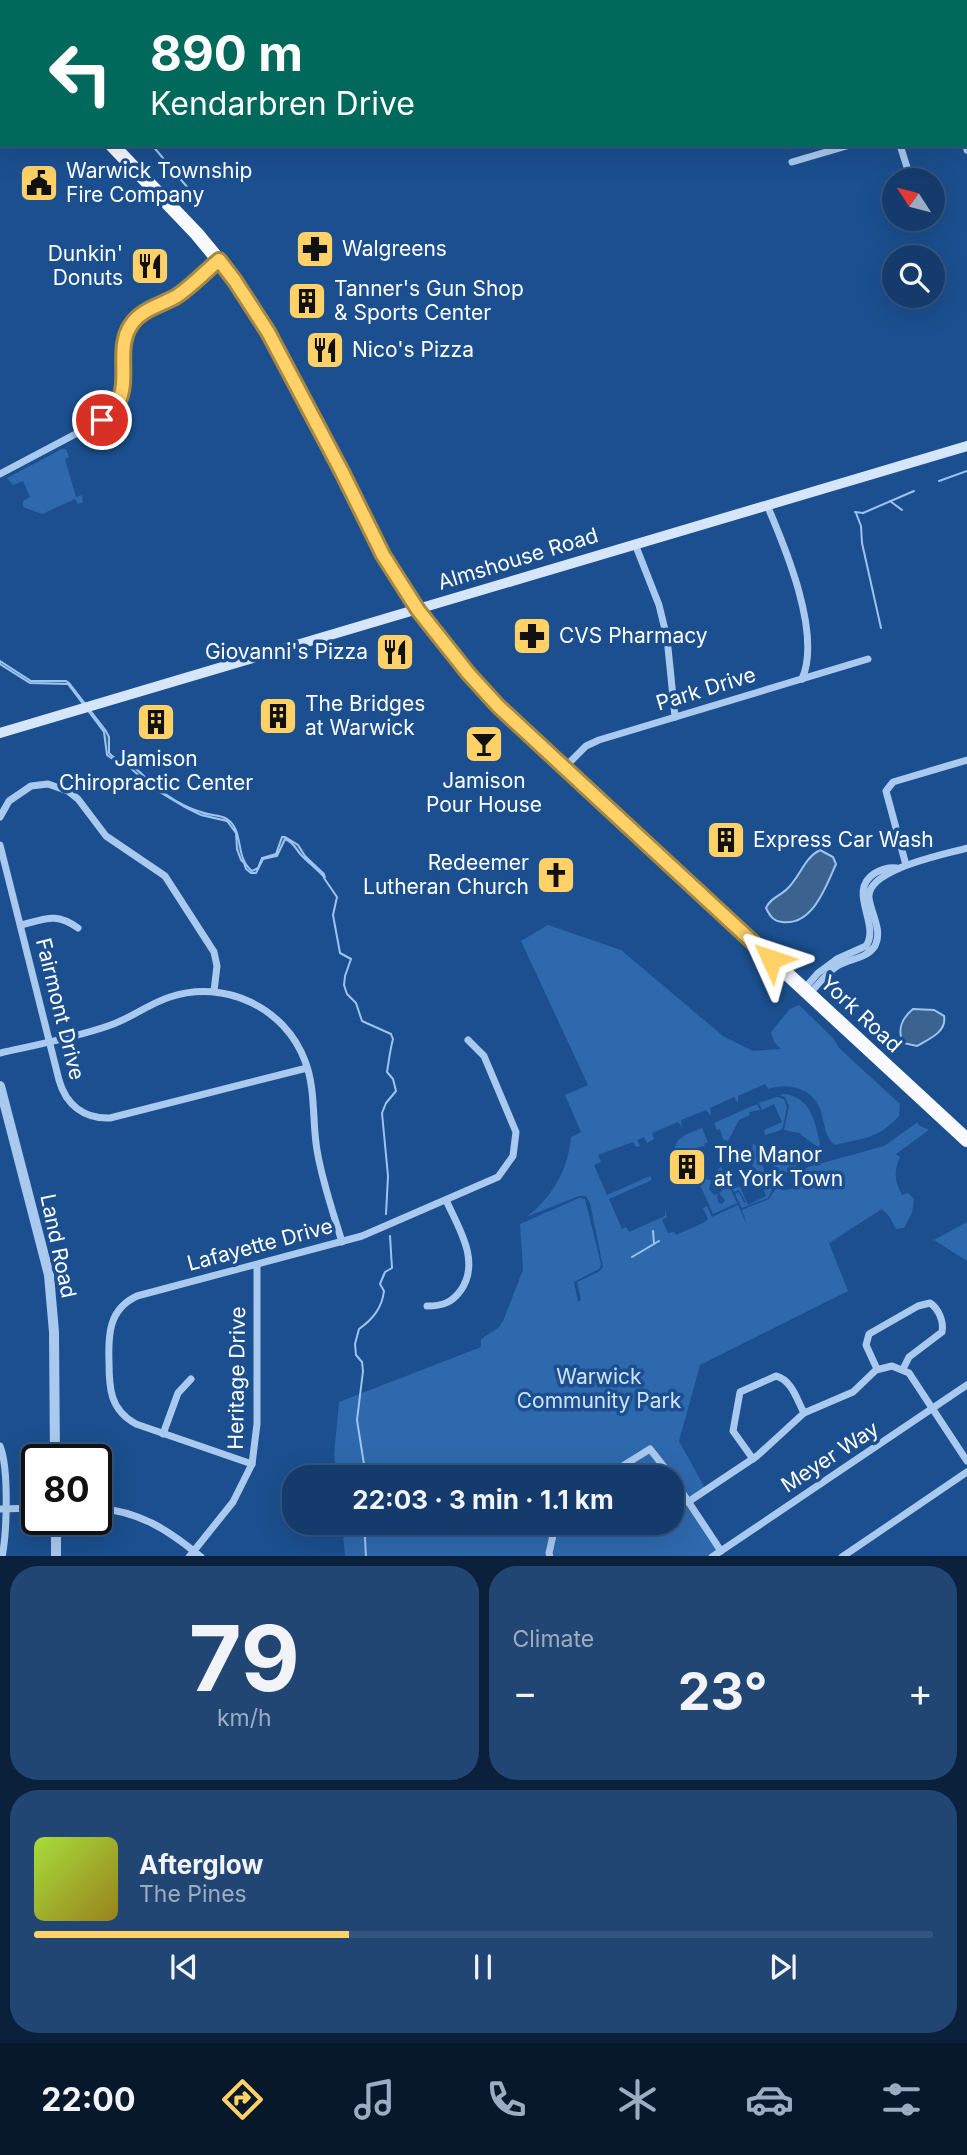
<!DOCTYPE html>
<meta charset="utf-8">
<style>
:root{--surface:#143b6b;--page:#214673;--text:#f1f3f6;--muted:#9dadc1;--line:#33557e;--accent:#ffd166}
body{margin:0;font-family:Inter,sans-serif;background:var(--page);color:var(--text);height:100vh;display:flex;flex-direction:column;font-size:26px;white-space:nowrap}
*{box-sizing:border-box;margin:0}
p{font-size:23px;color:var(--muted)}
.icon{flex:none;width:38px;height:38px;fill:none;stroke:currentColor;stroke-width:2;stroke-linecap:round;stroke-linejoin:round}
.map{position:relative;height:1556px;overflow:hidden}
.details{display:flex;flex-direction:column;gap:10px;padding:10px;background:#0b203b;flex:1}
.details>*{flex:none}
.guide{position:absolute;left:0px;top:0px;width:968px;height:147px;box-shadow:0 7px 28px #0002,0 0 0 2px var(--line);background:#00695c;color:#fff;overflow:hidden}
.needle{width:46px;rotate:306deg}
.buttons{position:absolute;left:882px;top:168px;display:grid;gap:14px}
.buttons a{display:grid;place-items:center;width:63px;height:63px;border-radius:50%;background:var(--surface);box-shadow:0 7px 28px #0002,0 0 0 2px var(--line);font-size:35px}
.speed{position:absolute;left:21px;top:1444px;display:flex;gap:14px;font-size:35px;font-weight:700;text-align:center}
.speed>*{display:grid;place-content:center;width:91px;height:91px;border-radius:50%;background:var(--surface);box-shadow:0 7px 28px #0002,0 0 0 2px var(--line);line-height:1}
.speed .limit{border:4px solid #111;border-radius:10px;background:#fff;color:#111}
.pin{position:absolute;display:grid;place-items:center;width:60px;height:60px;color:#fff;margin:-30px;border:4px solid #fff;border-radius:50%;box-shadow:0 2px 7px #0007}
.me{position:absolute;width:77px;margin:-38px;rotate:312deg;stroke-linejoin:round;filter:drop-shadow(0 0 5px #0008)}
.turn{display:flex;align-items:center;gap:24px;height:147px;padding:0 35px;font-size:32px}
.turn .icon{width:91px;height:91px;stroke-width:2.5}
.turn b{display:block;font-size:49px;line-height:60px}
.big{font-size:52px;font-weight:700;line-height:1.1}
.details .tile{flex:1;display:flex;flex-direction:column;justify-content:center;gap:10px;min-width:0;padding:0 24px;border-radius:28px;background:var(--page)}
.details .dial{align-items:center;gap:0}
.dial b{font-size:91px;line-height:1}
.song{display:flex;align-items:center;gap:21px}
.cover{width:84px;height:84px;border-radius:10px;background:linear-gradient(135deg,hsl(80 70% 55%),hsl(50 70% 35%))}
.played{height:7px;border-radius:4px;background:linear-gradient(90deg,var(--accent) 35%,var(--line) 35%)}
.keys{display:flex;justify-content:space-around;direction:ltr}
.heat{display:flex;justify-content:space-between;align-items:center;font-size:38px;direction:ltr}
.details .tiles{flex:1;display:grid;gap:10px;grid-template-columns:1fr 1fr}
.tile:last-child{grid-column:span 2}
.trip{position:absolute;left:282px;top:1465px;width:402px;height:70px;border-radius:28px;background:var(--surface);box-shadow:0 7px 28px #0002,0 0 0 2px var(--line);font-weight:700;line-height:70px;text-align:center}
.tab-bar{display:flex;height:112px;justify-content:space-around;align-items:center;background:#08182b;color:var(--muted)}
.tab-bar .icon{width:49px;height:49px}
.tab-bar .on{color:var(--accent)}
.tab-bar b{font-size:32px;color:var(--text)}
.map>svg:first-child{display:block}
.green{fill:#2e69ad}
.water{fill:#3c6290;stroke:#9cc4f0;stroke-width:2}
.lines{fill:none;stroke-linecap:round;stroke-linejoin:round}
.stream{stroke:#9cc4f0;stroke-width:2}
.minor{stroke:#a9c9ee;stroke-width:7}
.tertiary{stroke:#a9c9ee;stroke-width:10}
.secondary{stroke:#d6e6fa;stroke-width:10}
.trunk{stroke:#f8faff;stroke-width:14}
.route-casing{stroke:#a68842;stroke-width:18}
.route{stroke:#ffd166;stroke-width:12}
.labels{text-anchor:middle;stroke-width:7;stroke-linejoin:round;paint-order:stroke}
.poi-label{font-size:21px;fill:#fff;stroke:#1b4f8f;text-anchor:start}
.street-label{font-size:21px;fill:#fff;stroke:#1b4f8f}
.park-label{font-size:21px;fill:#cfe3fa;stroke:#1b4f8f}
</style>
<div class="map">
<svg width="967" height="1557" viewBox="0 0 967 1557">
<rect width="100%" height="100%" fill="#1b4f8f"/>
<g class="green">
<polygon points="62,449 66,449 69,457 65,459 76,497 82,495 83,502 78,504 75,499 42,514 23,507 23,501 30,497 23,481 13,485 7,478"/>
<path d="M 548,925 L 621,950 L 723,1036 L 753,1051 L 781,1049 L 774,1042 L 771,1032 L 790,1009 L 799,1005 L 833,1038 L 839,1048 L 900,1104 L 899,1116 C 877,1140 862,1138 835,1145 C 824,1137 825,1122 820,1109 C 812,1088 789,1082 768,1089 L 765,1084 L 738,1096 L 738,1103 L 734,1097 L 710,1108 L 711,1113 L 710,1115 L 706,1110 L 681,1120 L 682,1127 L 678,1122 L 652,1133 L 654,1139 L 647,1143 L 644,1137 L 637,1140 L 640,1146 L 636,1147 L 633,1142 L 598,1155 L 601,1162 L 594,1165 L 607,1195 L 650,1176 L 652,1180 L 609,1199 L 622,1229 L 626,1227 L 629,1232 L 665,1216 L 665,1210 L 667,1217 L 662,1220 L 668,1233 L 674,1232 L 676,1235 L 705,1222 L 708,1219 L 703,1208 L 707,1206 L 712,1217 L 738,1205 L 747,1225 L 742,1210 L 769,1199 L 776,1188 C 795,1193 797,1186 808,1175 L 804,1170 L 808,1167 L 884,1146 L 918,1122 L 918,1125 L 929,1130 L 896,1154 L 900,1157 C 893,1172 895,1181 902,1195 L 908,1193 L 914,1199 L 912,1213 L 904,1228 L 896,1229 L 889,1216 L 882,1209 L 829,1243 L 848,1291 L 700,1365 L 679,1441 L 706,1490 L 689,1502 L 721,1551 L 712,1556 L 345,1556 L 342,1523 L 672,1522 L 672,1477 L 337,1477 L 334,1455 L 339,1402 L 481,1347 L 481,1339 L 498,1328 L 503,1321 L 523,1270 L 520,1224 L 579,1198 L 585,1199 L 601,1264 L 599,1269 L 574,1282 L 578,1302 L 581,1300 L 577,1282 L 600,1271 L 603,1267 L 590,1203 L 586,1196 L 579,1196 L 526,1217 C 553,1197 568,1169 571,1137 L 581,1132 L 565,1095 L 588,1085 L 521,941 Z"/>
<path d="M 786,1094 C 812,1100 814,1120 820,1143 L 819,1148 L 799,1133 L 784,1130 L 789,1106 L 785,1097 L 779,1095 Z"/>
<polygon points="777,1097 784,1099 787,1107 783,1127 781,1130 765,1135 764,1130 782,1122 774,1104 762,1110 759,1103"/>
<polygon points="757,1104 760,1110 749,1112 750,1115 739,1120 728,1141 723,1139 720,1129 717,1130 714,1123"/>
<path d="M 702,1128 L 708,1142 L 704,1144 L 705,1146 L 695,1148 L 696,1151 L 677,1158 C 669,1139 687,1134 702,1128 Z"/>
<polygon points="753,1144 756,1145 756,1156 761,1161 765,1172 762,1179 773,1188 768,1198 742,1208 735,1194 739,1192 744,1203 746,1202 739,1190 734,1192 732,1188 740,1187 748,1205 766,1196 758,1171 755,1172 752,1164 754,1163 747,1153 752,1150"/>
<polygon points="790,1147 798,1154 799,1163 791,1172 781,1173 772,1165 771,1159 774,1151 782,1158 782,1163 786,1163"/>
<polygon points="721,1167 737,1203 713,1214 697,1178 711,1180 709,1189 714,1195 717,1194 718,1202 722,1204 725,1200 719,1193 722,1191 721,1182 713,1179 718,1175 718,1169"/>
<polygon points="967,1222 967,1261 934,1240"/>
</g>
<g class="water">
<path d="M 0,661 L 31,681 L 66,681 L 69,683 L 106,731 L 109,737 L 109,753 C 115,760 120,760 128,764 C 138,768 145,778 153,785 C 166,796 185,807 201,812 C 210,816 219,814 227,819 C 245,831 234,857 252,871 L 258,868 L 262,858 L 276,854 L 282,837 L 285,837 L 298,845 L 305,856 L 324,874 L 325,878 C 318,870 310,864 302,856 C 295,849 295,843 285,839 L 277,856 L 263,859 L 256,873 L 251,873 L 246,869 L 244,863 L 241,860 L 237,849 L 236,833 L 227,821 L 201,815 L 185,807 L 153,788 L 127,765 L 111,758 L 107,755 L 104,732 L 68,684 L 30,683 L 0,664 Z"/>
<path d="M 820,850 L 833,857 L 836,864 C 826,886 813,926 782,922 C 773,921 770,916 766,908 C 770,898 780,896 787,889 C 800,877 804,858 820,850 Z"/>
<path d="M 913,1009 L 934,1010 L 944,1016 C 947,1032 929,1039 917,1046 L 903,1043 C 897,1030 902,1018 913,1009 Z"/>
</g>
<g class="lines">
<g class="stream">
<polyline points="152,145 198,200"/>
<polyline points="939,481 967,471"/>
<polyline points="890,501 902,510"/>
<polyline points="855,512 863,513 914,491"/>
<polyline points="856,513 861,526 862,543 881,628"/>
<path d="M 324,878 L 337,897 L 333,915 L 340,953 L 351,959 L 345,976 L 344,985 L 347,994 L 356,1003 L 362,1021 L 391,1034 L 393,1039 C 390,1050 389,1060 387,1072 L 393,1079 L 396,1091 L 386,1103 L 382,1113 L 388,1176 L 386,1214"/>
<polyline points="653,1231 654,1244"/>
<polyline points="632,1257 659,1241"/>
<path d="M 366,1477 L 357,1420 L 363,1371 L 362,1362 L 356,1355 L 355,1344 L 359,1329 C 373,1319 382,1308 384,1291 L 380,1284 L 385,1272 L 392,1268 L 390,1236"/>
<polyline points="364,1522 366,1557"/>
</g>
<g class="minor">
<polyline points="150,0 151,2"/>
<polyline points="643,0 644,2"/>
<polyline points="729,0 730,2"/>
<polyline points="820,0 831,2"/>
<polyline points="924,0 924,2"/>
<polyline points="501,2 502,0"/>
<polyline points="762,2 764,0"/>
<polyline points="841,2 854,1"/>
<polyline points="966,46 967,46"/>
<polyline points="900,145 911,180"/>
<polyline points="966,145 967,150"/>
<polyline points="792,162 850,145"/>
<polyline points="912,223 914,219"/>
<polyline points="0,474 102,420 116,408 123,390 124,347 126,333 132,322 144,312 178,295 219,260"/>
<path d="M 767,505 C 785,547 822,634 802,679"/>
<polyline points="635,544 659,605 667,638 675,717"/>
<polyline points="564,768 586,746 599,740 868,659"/>
<polyline points="0,817 9,801 31,786 48,784 68,791 78,799 106,836 165,876 214,952 217,966 214,991"/>
<path d="M 0,845 L 59,1080 C 66,1105 84,1119 110,1118 L 307,1068"/>
<polyline points="906,865 886,791 893,782 967,760"/>
<path d="M 21,925 C 45,919 56,912 78,928"/>
<path d="M 804,989 L 818,973 L 837,959 L 866,946 C 881,924 846,891 875,873 C 882,869 889,867 897,868"/>
<path d="M 809,994 C 818,985 828,971 839,965 C 852,958 866,959 875,946 C 883,930 871,914 869,898 C 866,869 946,854 967,848"/>
<path d="M 0,1053 C 36,1045 73,1038 108,1026 C 130,1019 148,1004 170,997 C 224,979 285,1007 305,1061 C 316,1089 312,1121 317,1150 C 322,1181 333,1212 342,1242"/>
<path d="M 427,1306 C 442,1306 452,1303 461,1290 C 481,1261 458,1227 446,1200"/>
<path d="M 877,1369 L 866,1345 L 869,1334 L 918,1306 L 930,1303 C 939,1309 944,1322 942,1332 L 909,1357 L 903,1369"/>
<polyline points="163,1434 178,1393 191,1379"/>
<path d="M 0,1446 C 9,1468 7,1532 2,1557"/>
<path d="M 753,1459 L 733,1431 L 740,1392 L 776,1376 C 792,1380 797,1400 804,1413"/>
<path d="M 252,1464 L 136,1424 C 110,1410 109,1388 109,1362 C 108,1334 109,1309 137,1296 L 362,1236 L 498,1177 L 513,1156 L 516,1132 L 484,1056 L 468,1040"/>
<polyline points="605,1477 650,1449 672,1477"/>
<polyline points="672,1477 721,1551"/>
<polyline points="688,1502 757,1456 804,1413 853,1392 876,1370 892,1366 909,1373 967,1461"/>
<path d="M 96,1508 C 139,1511 169,1530 201,1557"/>
<polyline points="0,1509 37,1508"/>
<polyline points="189,1557 233,1502 252,1464 257,1424 257,1265"/>
<polyline points="550,1557 549,1553 556,1522"/>
<polyline points="712,1557 967,1385"/>
<polyline points="842,1557 967,1472"/>
</g>
<g class="tertiary">
<polyline points="0,1086 49,1275 54,1332 55,1460"/>
<polyline points="56,1519 56,1557"/>
</g>
<polyline class="secondary" points="0,733 967,446"/>
<g class="trunk">
<polyline points="0,29 2,31"/>
<polyline points="112,145 197,234 235,280 288,368 383,555 418,610 468,673 519,726 967,1140"/>
</g>
</g>
<g class="lines">
<g class="route-casing">
<path id="route" d="M 102,420 C 107,416 114,411 117,405 C 131,380 115,348 131,325 C 141,309 162,305 177,296 C 192,286 205,272 219,260 L 235,281 L 268,332 L 342,472 L 383,555 L 418,610 L 468,673 L 498,706 L 771,959"/>
</g>
<use href="#route" class="route"/>
</g>
<defs>
<g id="civic-square" transform="scale(2.0125)"><rect x="-9" y="-9" width="18" height="18" rx="4" fill="#ffd166" stroke="#1b4f8f"/><path d="M-.6-6.5H3V-4.5H.6V-3L4-1V1h2V6H-6V1h2V-1L-.6-3ZM-1.2 2.5V6h2.4V2.5Z" fill="#111"/></g>
<g id="pharmacy-square" transform="scale(2.0125)"><rect x="-9" y="-9" width="18" height="18" rx="4" fill="#ffd166" stroke="#1b4f8f"/><path d="M-2-6h4v4h4v4h-4v4h-4v-4h-4v-4h4Z" fill="#111"/></g>
<g id="restaurant-square" transform="scale(2.0125)"><rect x="-9" y="-9" width="18" height="18" rx="4" fill="#ffd166" stroke="#1b4f8f"/><path d="M-5-6h1v4h1v-4h1v4h1v-4h1v5L-1.5 .5V6h-2V.5L-5-1ZM5-6V6H3V1.5H1.5Q1.5-4 5-6Z" fill="#111"/></g>
<g id="building-square" transform="scale(2.0125)"><rect x="-9" y="-9" width="18" height="18" rx="4" fill="#ffd166" stroke="#1b4f8f"/><path d="M-4-6H4V6H1V3H-1V6H-4ZM-2.5-4.3h1.7v1.8h-1.7ZM.8-4.3h1.7v1.8H.8ZM-2.5-1h1.7V.8h-1.7ZM.8-1h1.7V.8H.8Z" fill="#111"/></g>
<g id="bar-square" transform="scale(2.0125)"><rect x="-9" y="-9" width="18" height="18" rx="4" fill="#ffd166" stroke="#1b4f8f"/><path d="M-6-5H6L.8 .8V4.5H3.5V6h-7V4.5H-.8V.8Z" fill="#111"/></g>
<g id="church-square" transform="scale(2.0125)"><rect x="-9" y="-9" width="18" height="18" rx="4" fill="#ffd166" stroke="#1b4f8f"/><path d="M-1.2-6h2.4v3.5h3.3v2.4h-3.3V6h-2.4V-.1h-3.3v-2.4h3.3Z" fill="#111"/></g>
</defs>
<g fill-rule="evenodd">
<use href="#civic-square" x="39" y="183"/>
<use href="#pharmacy-square" x="315" y="249"/>
<use href="#restaurant-square" x="150" y="266"/>
<use href="#building-square" x="307" y="301"/>
<use href="#restaurant-square" x="325" y="350"/>
<use href="#pharmacy-square" x="532" y="636"/>
<use href="#restaurant-square" x="395" y="652"/>
<use href="#building-square" x="278" y="716"/>
<use href="#building-square" x="156" y="722"/>
<use href="#bar-square" x="484" y="744"/>
<use href="#building-square" x="726" y="840"/>
<use href="#church-square" x="556" y="875"/>
<use href="#building-square" x="687" y="1167"/>
</g>
<g class="labels">
<g class="poi-label">
<text x="66" y="178">Warwick Township<tspan x="66" dy="24">Fire Company</tspan></text>
<text x="342" y="256">Walgreens</text>
<text x="123" y="261" text-anchor="end">Dunkin'<tspan x="123" dy="24">Donuts</tspan></text>
<text x="334" y="296">Tanner's Gun Shop<tspan x="334" dy="24">&amp; Sports Center</tspan></text>
<text x="352" y="357">Nico's Pizza</text>
<text x="559" y="643">CVS Pharmacy</text>
<text x="368" y="659" text-anchor="end">Giovanni's Pizza</text>
<text x="305" y="711">The Bridges<tspan x="305" dy="24">at Warwick</tspan></text>
<text x="156" y="766" text-anchor="middle">Jamison<tspan x="156" dy="24">Chiropractic Center</tspan></text>
<text x="484" y="788" text-anchor="middle">Jamison<tspan x="484" dy="24">Pour House</tspan></text>
<text x="753" y="847">Express Car Wash</text>
<text x="529" y="870" text-anchor="end">Redeemer<tspan x="529" dy="24">Lutheran Church</tspan></text>
<text x="714" y="1162">The Manor<tspan x="714" dy="24">at York Town</tspan></text>
</g>
<g class="street-label">
<text transform="translate(518 559) rotate(-17)" y="7">Almshouse Road</text>
<text transform="translate(706 689) rotate(-17)" y="7">Park Drive</text>
<text transform="translate(60 1009) rotate(76)" y="7">Fairmont Drive</text>
<text transform="translate(861 1014) rotate(43)" y="7">York Road</text>
<text transform="translate(260 1245) rotate(-15)" y="7">Lafayette Drive</text>
<text transform="translate(58 1246) rotate(78)" y="7">Land Road</text>
<text transform="translate(237 1378) rotate(-89)" y="7">Heritage Drive</text>
<text transform="translate(830 1457) rotate(-33)" y="7">Meyer Way</text>
</g>
<g class="park-label">
<text x="599" y="1384">Warwick<tspan x="599" dy="24">Community Park</tspan></text>
</g>
</g>
</svg>
<div class="buttons">
<a><svg class="needle" viewBox="-14 -14 28 28"><path d="M0-13l5 13h-10z" fill="#e53935"/><path d="M0 13l5-13h-10z" fill="#9dadc1"/></svg></a>
<a><svg class="icon" aria-label="search" viewBox="0 0 24 24"><circle cx="10" cy="10" r="6"/><path d="M15 15l6 6"/></svg></a>
</div>
<div class="speed"><div class="limit">80</div></div>
<div class="pin" style="left:102px;top:420px;background:#d93025"><svg class="icon" aria-label="arrive" viewBox="0 0 24 24"><path d="M6 21V4h12l-3 4 3 4H6"/></svg></div>
<svg class="me" style="left:771px;top:959px" viewBox="-20 -20 40 40"><path d="M0-17L14 15 0 8-14 15z" fill="#ffd166" stroke="#fff" stroke-width="4"/></svg>
<div class="trip">22:03 · 3 min · 1.1 km</div>
<div class="guide">
<div class="turn"><svg class="icon" aria-label="left" viewBox="0 0 24 24"><path d="M17 20v-9H6M10 6l-5 5 5 5"/></svg><div><b>890 m</b>Kendarbren Drive</div></div>
</div>
</div>
<section class="details">
<div class="tiles">
<div class="tile dial"><b>79</b><p>km/h</p></div>
<div class="tile"><p>Climate</p>
<div class="heat"><a>−</a><b class="big">23°</b><a>+</a></div>
</div>
<div class="tile">
<div class="song"><i class="cover"></i><div><b>Afterglow</b><p>The Pines</p></div></div>
<div class="played"></div>
<div class="keys"><svg class="icon" aria-label="previous" viewBox="0 0 24 24"><path d="M18 5L8 12l10 7zM5 5v14"/></svg><svg class="icon" aria-label="pause" viewBox="0 0 24 24"><path d="M8 5v14M16 5v14"/></svg><svg class="icon" aria-label="next" viewBox="0 0 24 24"><path d="M6 5l10 7-10 7zM19 5v14"/></svg></div>
</div>
</div>
</section>
<nav class="tab-bar">
<b>22:00</b>
<svg class="icon on" aria-label="directions" viewBox="0 0 24 24"><path d="M12 3l9 9-9 9-9-9zM9 14v-3h6M13 9l2 2-2 2"/></svg>
<svg class="icon" aria-label="music" viewBox="0 0 24 24"><path d="M9 18V5l10-2v13"/><circle cx="6" cy="18" r="3"/><circle cx="16" cy="16" r="3"/></svg>
<svg class="icon" aria-label="phone" viewBox="0 0 24 24"><path d="M5 4h4l2 5-3 2q2 4 5 5l2-3 5 2v4C11 20 4 13 5 4z"/></svg>
<svg class="icon" aria-label="climate" viewBox="0 0 24 24"><path d="M12 3v18M4 7l16 10M4 17L20 7"/></svg>
<svg class="icon" aria-label="car" viewBox="0 0 24 24"><path d="M5 17H2v-5l4-1 3-4h7l3 4 3 1v5h-3M9 17h6M6 11h13"/><circle cx="7" cy="17" r="2"/><circle cx="17" cy="17" r="2"/></svg>
<svg class="icon" aria-label="filters" viewBox="0 0 24 24"><path d="M4 7h16M4 17h16"/><circle cx="9" cy="7" r="2"/><circle cx="15" cy="17" r="2"/></svg>
</nav>
